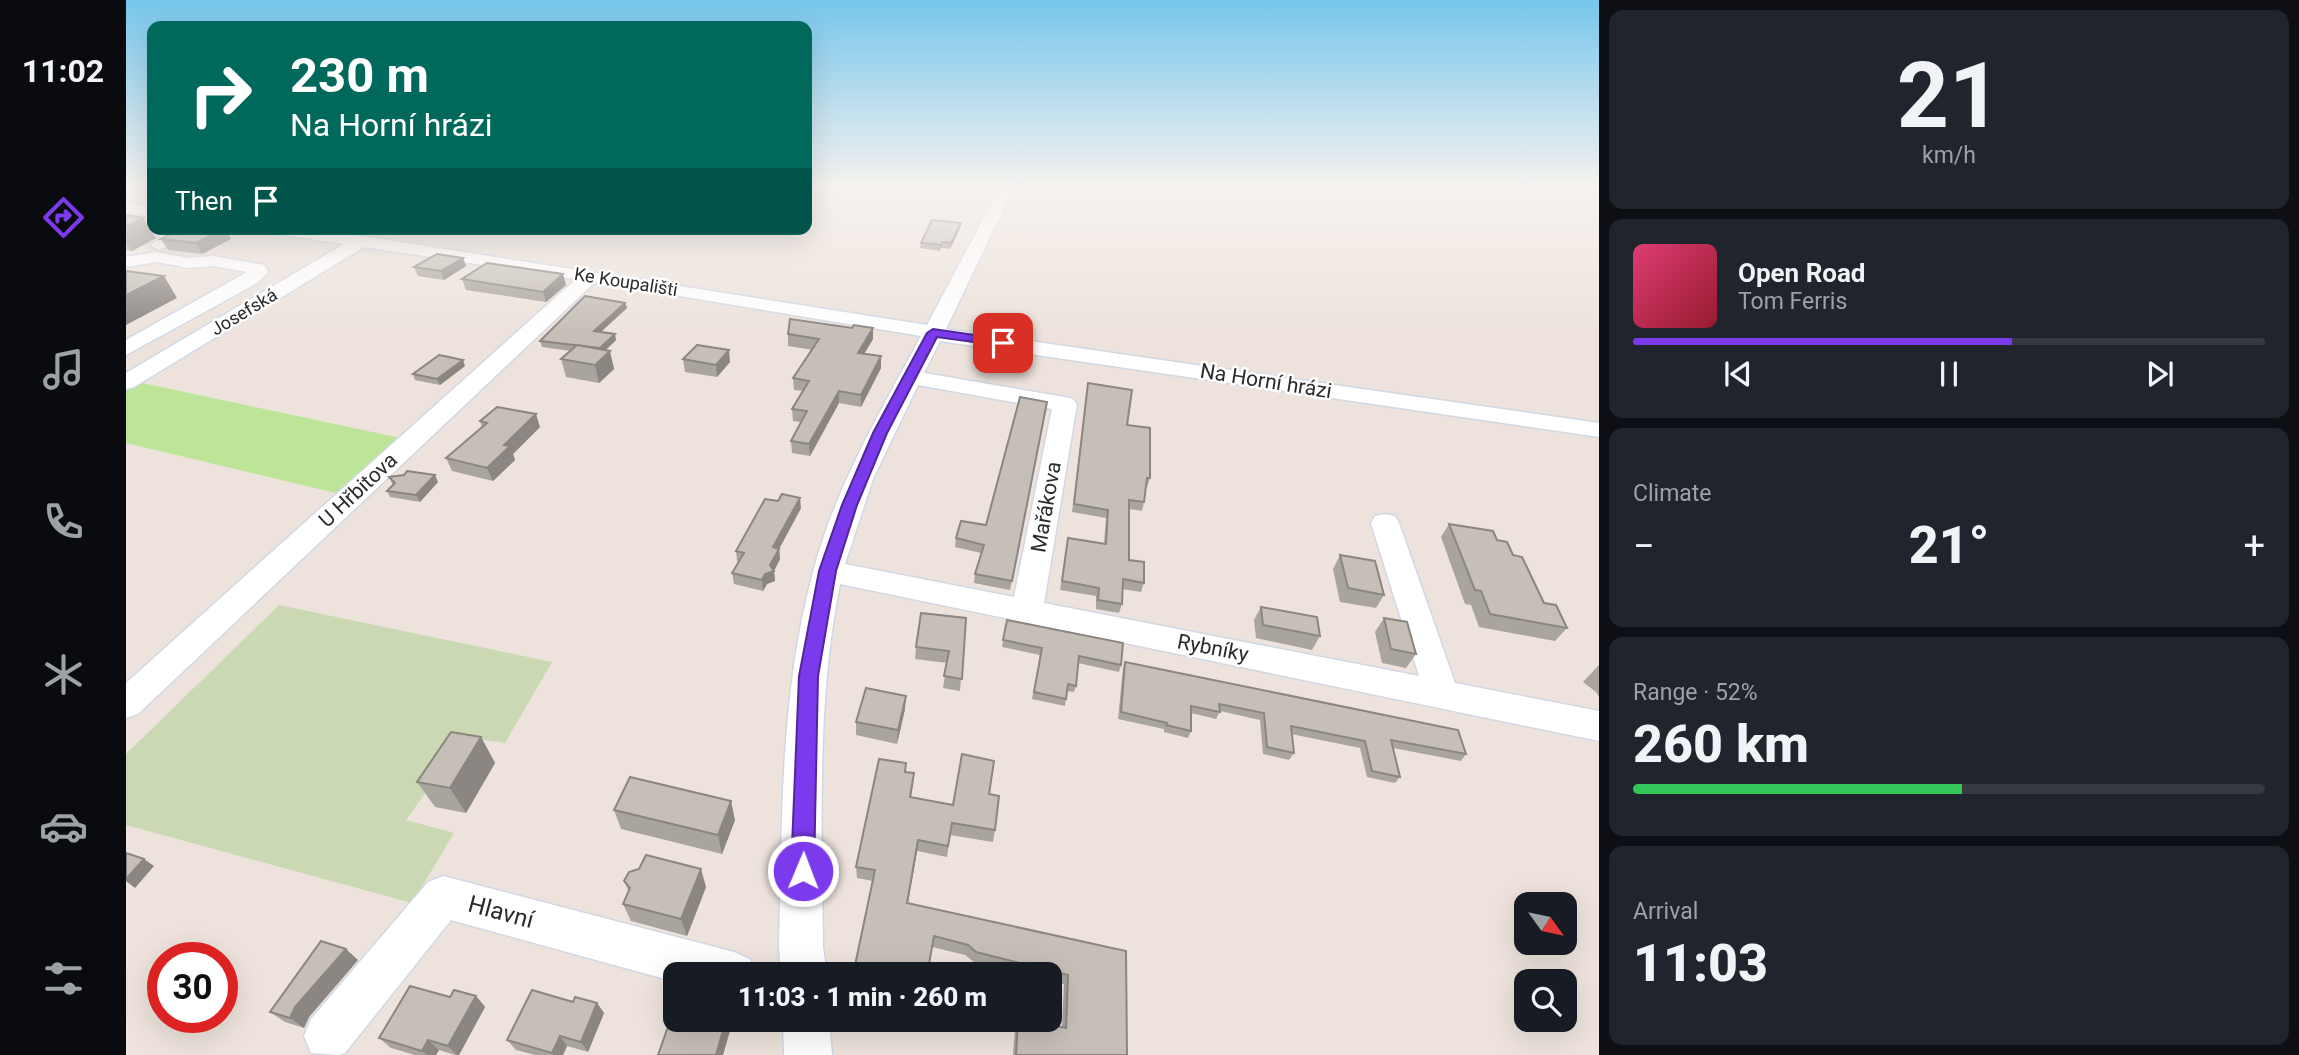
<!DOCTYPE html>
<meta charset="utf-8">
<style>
:root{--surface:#171b24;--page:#20242c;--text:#f1f3f6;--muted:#9ea1a6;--line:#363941;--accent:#7c3aed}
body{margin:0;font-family:Roboto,sans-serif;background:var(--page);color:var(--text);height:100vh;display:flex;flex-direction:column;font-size:26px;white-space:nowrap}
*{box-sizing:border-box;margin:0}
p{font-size:23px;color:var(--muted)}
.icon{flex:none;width:38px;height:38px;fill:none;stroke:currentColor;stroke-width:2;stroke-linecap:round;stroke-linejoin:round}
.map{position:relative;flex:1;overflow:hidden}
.panel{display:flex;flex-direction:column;gap:10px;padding:10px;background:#0d0f14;width:700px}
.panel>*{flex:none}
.banner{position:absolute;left:21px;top:21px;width:665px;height:214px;border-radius:14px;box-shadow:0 7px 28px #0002;background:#00695c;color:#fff;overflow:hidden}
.needle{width:46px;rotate:123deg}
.fabs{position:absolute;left:1388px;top:892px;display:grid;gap:14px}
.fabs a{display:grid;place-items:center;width:63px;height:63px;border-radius:14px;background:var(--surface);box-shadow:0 7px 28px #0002;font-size:35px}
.speed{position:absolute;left:21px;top:942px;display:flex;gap:14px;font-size:35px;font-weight:700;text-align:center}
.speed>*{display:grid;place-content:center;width:91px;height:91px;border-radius:50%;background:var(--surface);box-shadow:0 7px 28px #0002;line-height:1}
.speed .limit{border:10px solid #d22;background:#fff;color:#111}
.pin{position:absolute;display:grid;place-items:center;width:60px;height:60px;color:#fff;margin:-30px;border-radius:14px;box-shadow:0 4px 10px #0006}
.me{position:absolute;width:77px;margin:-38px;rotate:1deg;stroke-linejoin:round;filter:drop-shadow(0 0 5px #0008)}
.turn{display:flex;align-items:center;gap:24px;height:147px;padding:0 28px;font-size:32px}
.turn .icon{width:91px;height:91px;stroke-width:2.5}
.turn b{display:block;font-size:49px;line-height:60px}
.then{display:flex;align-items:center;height:66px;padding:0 28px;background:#0003;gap:14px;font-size:26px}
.big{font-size:52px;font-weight:800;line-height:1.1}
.panel .widget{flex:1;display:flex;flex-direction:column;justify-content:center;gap:10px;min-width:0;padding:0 24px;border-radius:14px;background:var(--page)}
.panel .dial{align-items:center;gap:0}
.dial b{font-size:91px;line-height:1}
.song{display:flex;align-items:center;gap:21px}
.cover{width:84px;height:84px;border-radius:10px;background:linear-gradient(135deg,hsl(340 70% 55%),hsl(350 70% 35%))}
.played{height:7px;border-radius:4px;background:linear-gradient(90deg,var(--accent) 60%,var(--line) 60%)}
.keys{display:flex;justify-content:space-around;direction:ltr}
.heat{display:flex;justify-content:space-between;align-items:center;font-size:38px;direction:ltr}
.charge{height:10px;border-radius:5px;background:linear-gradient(90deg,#34c759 52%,var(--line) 0)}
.trip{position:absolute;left:537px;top:962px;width:399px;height:70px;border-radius:14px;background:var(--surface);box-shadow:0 7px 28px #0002;font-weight:800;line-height:70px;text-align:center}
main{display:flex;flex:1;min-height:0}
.dock{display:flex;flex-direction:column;width:126px;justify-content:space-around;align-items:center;background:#090b0e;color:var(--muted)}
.dock .icon{width:49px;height:49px}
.dock .selected{color:var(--accent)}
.dock b{font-size:32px;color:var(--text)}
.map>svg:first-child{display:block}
.green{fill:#bde597}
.cemetery{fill:#cad8b3}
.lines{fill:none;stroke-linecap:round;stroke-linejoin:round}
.minor-casing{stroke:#d1d8e4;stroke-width:3}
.minor{fill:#fff;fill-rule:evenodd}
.wall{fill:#aaa49e}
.shaded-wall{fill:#8b8681}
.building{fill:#c6bfb8;stroke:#8b8681;stroke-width:2}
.route{fill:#7c3aed;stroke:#51269a;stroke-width:2}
.labels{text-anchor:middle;stroke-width:5;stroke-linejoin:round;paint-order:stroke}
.far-street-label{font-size:18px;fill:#2b2b2b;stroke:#fff}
.street-label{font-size:21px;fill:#2b2b2b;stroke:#fff}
.near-street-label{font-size:24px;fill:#2b2b2b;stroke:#fff}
</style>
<main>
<nav class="dock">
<b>11:02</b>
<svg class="icon selected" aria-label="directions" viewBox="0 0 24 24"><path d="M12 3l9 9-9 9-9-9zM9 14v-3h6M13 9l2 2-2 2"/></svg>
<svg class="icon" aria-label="music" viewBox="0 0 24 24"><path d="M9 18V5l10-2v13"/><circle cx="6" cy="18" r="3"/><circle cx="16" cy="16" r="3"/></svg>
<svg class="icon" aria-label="phone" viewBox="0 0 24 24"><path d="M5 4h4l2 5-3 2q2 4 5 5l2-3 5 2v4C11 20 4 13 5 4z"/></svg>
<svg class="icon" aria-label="climate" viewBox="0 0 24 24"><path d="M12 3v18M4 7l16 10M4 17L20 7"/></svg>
<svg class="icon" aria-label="car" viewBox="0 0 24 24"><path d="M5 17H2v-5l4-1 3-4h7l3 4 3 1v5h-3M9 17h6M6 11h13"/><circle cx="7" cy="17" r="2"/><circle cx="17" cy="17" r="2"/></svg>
<svg class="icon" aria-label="filters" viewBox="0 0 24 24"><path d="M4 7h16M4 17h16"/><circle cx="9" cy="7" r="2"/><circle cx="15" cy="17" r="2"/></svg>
</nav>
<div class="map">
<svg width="1473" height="1055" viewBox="0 0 1473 1055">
<rect width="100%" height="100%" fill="#ede3dc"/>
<polygon class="green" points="7,381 279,439 218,495 0,443 0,385"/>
<polygon class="cemetery" points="153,605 426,662 379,743 339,737 280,820 328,833 286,903 0,825 0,754"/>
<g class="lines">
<g class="minor-casing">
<g id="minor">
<path d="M 874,187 L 888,187 L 820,329 L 1473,423 L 1473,437 L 814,341 L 798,373 L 939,397 L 947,399 L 951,404 L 918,603 L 1293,676 L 1245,523 L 1249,516 L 1259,514 L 1269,516 L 1273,523 L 1329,683 L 1473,711 L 1473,741 L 714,584 C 690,704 696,826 697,947 L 701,975 L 655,975 L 653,947 C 656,822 654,694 687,572 C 709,488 754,412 795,336 L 469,282 L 12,714 L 0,718 L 0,683 L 450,279 L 238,247 L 8,387 L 0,389 L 0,373 L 218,244 L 151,234 L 143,229 L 186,229 L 236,236 L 801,325 ZM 792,385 L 926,409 L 888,597 L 719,564 L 747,479 Z"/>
<polygon points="0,203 26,207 26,217 0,213"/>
<polygon points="16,224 26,225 26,229 58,229 65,234 33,250 24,245 37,237 10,233 8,229 10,225"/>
<polygon points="31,252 63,258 87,256 133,264 139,265 142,272 133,282 0,355 0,340 121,272 87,266 63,268 31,262 0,267 0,257"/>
<polygon points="317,876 608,952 624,959 630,975 550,975 550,982 325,920 219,1053 213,1055 185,1053 178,1036 185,1019 302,882"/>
<polygon points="657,1020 703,1020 706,1055 658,1055"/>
</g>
</g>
<use href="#minor" class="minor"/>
</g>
<g class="wall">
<polygon points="0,215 17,218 30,238 6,251 0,250"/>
<polygon points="834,228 824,249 815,248 814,251 794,248 795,243"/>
<polygon points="35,239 105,239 76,254 42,250"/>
<polygon points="337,258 340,266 318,280 292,276 288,267"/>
<polygon points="336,279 440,285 420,302 340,290"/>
<polygon points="499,303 501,308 475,332 490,340 480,350 488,369 473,383 440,377 435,359 445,351 416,347 414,341"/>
<polygon points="726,328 747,328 747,339 738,354 755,356 755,368 735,407 713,403 684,456 666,453 665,441 675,422 667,421 666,409 677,391 668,390 667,378 687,350 662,346 662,334"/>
<polygon points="557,359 604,362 591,377 559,372"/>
<polygon points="339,366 314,385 289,380 287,374"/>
<polygon points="962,383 1001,425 1024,478 1021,487 1020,487 1018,502 1016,511 1003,509 1003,560 1018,583 1015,592 996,589 996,604 993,613 970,609 970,596 934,590 942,538 978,544 980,518 946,512"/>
<polygon points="921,402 884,590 848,583 849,574 855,553 829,547 830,538 860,525"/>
<polygon points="354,421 414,427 387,454 389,460 367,481 326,471 320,458 356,427"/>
<polygon points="263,477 312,482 294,502 264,497 261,491 267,485"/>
<polygon points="675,508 653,549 654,559 648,571 649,581 641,584 637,591 608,584 606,573 613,562 611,561 610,551"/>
<polygon points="1323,524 1371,540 1387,555 1418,603 1441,628 1429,641 1353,627 1345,605 1339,604 1315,537"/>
<polygon points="1214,555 1258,595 1250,608 1214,602 1207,569"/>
<polygon points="1135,607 1194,636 1186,650 1130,638 1128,620"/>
<polygon points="840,618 834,691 817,688 821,663 789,659 790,647"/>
<polygon points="1258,618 1290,654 1280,668 1256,663 1249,632"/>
<polygon points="881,620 995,665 993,672 952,663 950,686 948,692 941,691 939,706 906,699 914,655 876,647"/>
<polygon points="999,662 1340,754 1335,761 1267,748 1274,777 1269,783 1241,777 1234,748 1165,734 1168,753 1163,760 1137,754 1134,720 1094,711 1090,719 1065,713 1065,731 1062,738 1038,732 1038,729 992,719 997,668"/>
<polygon points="1473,665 1473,697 1470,692 1457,682"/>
<polygon points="779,709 771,744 730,735 730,722"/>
<polygon points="355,737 369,763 340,813 309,807 291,782"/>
<polygon points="780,772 787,785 785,797 827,805 863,794 869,830 867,842 824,835 821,857 791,851 782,903 1000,951 1001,1055 887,1055 889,1028 892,1020 936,1027 938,984 924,981 924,975 899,975 848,962 839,955 806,947 747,881 731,878 730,867"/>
<polygon points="488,810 609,820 596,854 495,829"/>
<polygon points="498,881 580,887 561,936 505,921 497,904 503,892"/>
<polygon points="232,960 183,1017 178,1028 159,1022 144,1012"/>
<polygon points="350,996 359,1007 333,1055 329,1055 313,1050 310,1055 289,1055 265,1048 253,1038 324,997"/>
<polygon points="447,1002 471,1003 478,1013 462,1052 441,1046 437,1055 409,1055 390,1050 381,1040"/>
<polygon points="719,1020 760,1020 757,1032 719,1023"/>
</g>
<g class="shaded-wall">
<polygon points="17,218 30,238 6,251 0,242 0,226"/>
<polygon points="835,223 834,228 824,249 825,243"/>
<polygon points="98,229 99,229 105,239 76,254 70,243"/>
<polygon points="337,258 340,266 318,280 315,271"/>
<polygon points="437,274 440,285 420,302 417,292"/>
<polygon points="38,276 51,298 0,325 0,295"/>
<polygon points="499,303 501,308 469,337 468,331"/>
<polygon points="747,328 747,339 732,364 732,353"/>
<polygon points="489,334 490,340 475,354 474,348"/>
<polygon points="603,350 604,362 591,377 590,365"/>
<polygon points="484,351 488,369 473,383 469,365"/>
<polygon points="755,356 755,368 735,407 735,395"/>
<polygon points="337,360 339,366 314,385 311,379"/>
<polygon points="713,391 713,403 684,456 683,444"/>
<polygon points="410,414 414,427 387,454 389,460 367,481 361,468 378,445"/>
<polygon points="309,475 312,482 294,502 290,495"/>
<polygon points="674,498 675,508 652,551 653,549 654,559 648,571 649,581 641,584 637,591 636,580 644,565 647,547"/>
<polygon points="780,696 779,709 771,744 772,730"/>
<polygon points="355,737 369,763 340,813 324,788"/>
<polygon points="605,801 609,820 596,854 592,835"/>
<polygon points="792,840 791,851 780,913 781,903"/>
<polygon points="18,859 28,866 9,888 0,881 0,879"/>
<polygon points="575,869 580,887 561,936 555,919"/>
<polygon points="220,949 232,960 183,1017 178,1028 164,1018 169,1007"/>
<polygon points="350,996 359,1007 333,1055 331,1055 322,1046"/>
<polygon points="471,1003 478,1013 462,1052 455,1042"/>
<polygon points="600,1020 607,1021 597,1055 590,1055"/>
<polygon points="434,1036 441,1046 437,1055 428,1055 426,1053"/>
<polygon points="302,1040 313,1050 310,1055 301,1055 296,1051"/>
</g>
<g class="building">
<polygon points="0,215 17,218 0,226"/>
<polygon points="806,220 835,223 825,243 816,242 815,245 795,243"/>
<polygon points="53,229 98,229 70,243 35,239"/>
<polygon points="311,254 337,258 315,271 288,267"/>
<polygon points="361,263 437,274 417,292 336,279"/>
<polygon points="0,271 38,276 0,295"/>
<polygon points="459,296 499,303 468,331 489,334 474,348 414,341"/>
<polygon points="664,319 726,328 728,325 747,328 732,353 755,356 735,395 713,391 683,444 665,441 681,411 666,409 683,381 667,378 693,339 662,334"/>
<polygon points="451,345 484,351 469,365 435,359"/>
<polygon points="571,345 603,350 590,365 557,359"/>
<polygon points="313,355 337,360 311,379 287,374"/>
<polygon points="962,383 1006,390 1001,425 1024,428 1024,478 1021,478 1018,502 1003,500 1003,560 1018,562 1018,583 997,579 996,604 972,600 973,588 936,581 942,538 980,544 982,510 948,504"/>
<polygon points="894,397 921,402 886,581 849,574 858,545 830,538 835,521 860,525"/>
<polygon points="371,407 410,414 378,445 384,446 361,468 320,458 361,423 354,421"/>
<polygon points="281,471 309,475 290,495 261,491 269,483 263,477 278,475"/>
<polygon points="656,494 674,498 647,547 653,549 644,565 648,571 639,574 636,580 606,573 618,553 610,551 639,499 652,501"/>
<polygon points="1323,524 1367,531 1371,540 1381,542 1387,555 1396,557 1418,603 1430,605 1441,628 1364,614 1355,591 1349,590"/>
<polygon points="1214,555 1249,561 1258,595 1222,588"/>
<polygon points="1135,607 1191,617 1194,636 1137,625"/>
<polygon points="795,613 840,618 836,679 818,676 823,651 790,647"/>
<polygon points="1258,618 1281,622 1290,654 1265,649"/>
<polygon points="881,620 997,643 995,665 953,656 950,686 942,684 940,699 908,692 916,648 877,640"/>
<polygon points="999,662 1332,730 1340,754 1265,740 1274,777 1246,771 1239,741 1165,726 1168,753 1141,747 1138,713 1093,704 1094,712 1065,706 1065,731 1040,725 1041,723 995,712"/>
<polygon points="740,688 780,696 772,730 730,722"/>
<polygon points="325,732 355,737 324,788 291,782"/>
<polygon points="836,754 868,761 863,794 873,796 869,830 826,823 822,846 792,840 781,903 1000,951 1001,1055 890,1055 892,1020 900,1020 940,1028 942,975 850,952 842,945 808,936 801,975 727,975 749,870 730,867 753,759 780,763 779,772 788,773 784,797 827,805"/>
<polygon points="504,777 605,801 592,835 488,810"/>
<polygon points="0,853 18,859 0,879"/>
<polygon points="520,855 575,869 555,919 497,904 504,888 498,881 503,872 513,869"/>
<polygon points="195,941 220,949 169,1007 164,1018 144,1012"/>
<polygon points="284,986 324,997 328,990 350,996 322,1046 302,1040 296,1051 253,1038"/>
<polygon points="406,990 447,1002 449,997 471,1003 455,1042 434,1036 426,1053 381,1040"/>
<polygon points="550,1004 550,1020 600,1020 590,1055 532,1055"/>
</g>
<linearGradient id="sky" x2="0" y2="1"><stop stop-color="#76c6ec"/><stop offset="0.56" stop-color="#f7f2ef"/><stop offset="1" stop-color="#f7f2ef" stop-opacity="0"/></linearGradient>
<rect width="1473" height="334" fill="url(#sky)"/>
<polygon class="route" points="807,329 877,339 883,343 877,346 811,337 761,433 731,505 710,571 692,676 688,871 685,879 677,882 668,879 665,871 673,676 693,571 716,505 747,433 801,333"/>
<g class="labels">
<g class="far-street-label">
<text transform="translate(500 282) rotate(9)" y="6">Ke Koupališti</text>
<text transform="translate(118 312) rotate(-31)" y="6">Josefská</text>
</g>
<g class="street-label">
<text transform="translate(1140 381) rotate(9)" y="7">Na Horní hrázi</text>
<text transform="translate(232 490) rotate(-43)" y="7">U Hřbitova</text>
<text transform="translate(920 507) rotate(-80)" y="7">Mařákova</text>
<text transform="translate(1087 648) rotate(11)" y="7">Rybníky</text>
</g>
<g class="near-street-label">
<text transform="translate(375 912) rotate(15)" y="8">Hlavní</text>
</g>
</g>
</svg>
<div class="fabs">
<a><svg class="needle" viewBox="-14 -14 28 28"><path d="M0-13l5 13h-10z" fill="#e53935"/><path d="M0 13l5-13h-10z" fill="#9ea1a6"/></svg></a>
<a><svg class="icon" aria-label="search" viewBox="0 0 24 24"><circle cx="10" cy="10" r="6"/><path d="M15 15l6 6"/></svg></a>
</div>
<div class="speed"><div class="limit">30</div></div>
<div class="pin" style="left:877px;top:343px;background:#d93025"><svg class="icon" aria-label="arrive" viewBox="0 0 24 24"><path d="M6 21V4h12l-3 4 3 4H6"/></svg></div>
<svg class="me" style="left:677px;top:871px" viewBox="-20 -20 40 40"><circle r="17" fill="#7c3aed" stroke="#fff" stroke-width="3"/><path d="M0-11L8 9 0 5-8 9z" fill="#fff"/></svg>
<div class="trip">11:03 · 1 min · 260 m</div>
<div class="banner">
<div class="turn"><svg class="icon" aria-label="right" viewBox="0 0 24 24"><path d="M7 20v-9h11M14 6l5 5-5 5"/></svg><div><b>230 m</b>Na Horní hrázi</div></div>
<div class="then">Then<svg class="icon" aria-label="arrive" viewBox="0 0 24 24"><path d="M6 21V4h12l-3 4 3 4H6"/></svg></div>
</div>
</div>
<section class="panel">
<div class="widget dial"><b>21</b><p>km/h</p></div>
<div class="widget">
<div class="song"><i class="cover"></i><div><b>Open Road</b><p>Tom Ferris</p></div></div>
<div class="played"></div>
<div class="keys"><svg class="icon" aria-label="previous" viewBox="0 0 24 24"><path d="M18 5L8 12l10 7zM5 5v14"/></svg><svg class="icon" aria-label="pause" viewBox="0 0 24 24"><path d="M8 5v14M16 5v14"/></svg><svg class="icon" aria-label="next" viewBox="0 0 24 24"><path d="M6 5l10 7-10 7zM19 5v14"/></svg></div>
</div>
<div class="widget"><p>Climate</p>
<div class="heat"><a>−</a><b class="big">21°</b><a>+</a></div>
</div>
<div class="widget"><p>Range · 52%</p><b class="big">260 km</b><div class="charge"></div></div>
<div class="widget"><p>Arrival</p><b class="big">11:03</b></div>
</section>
</main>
